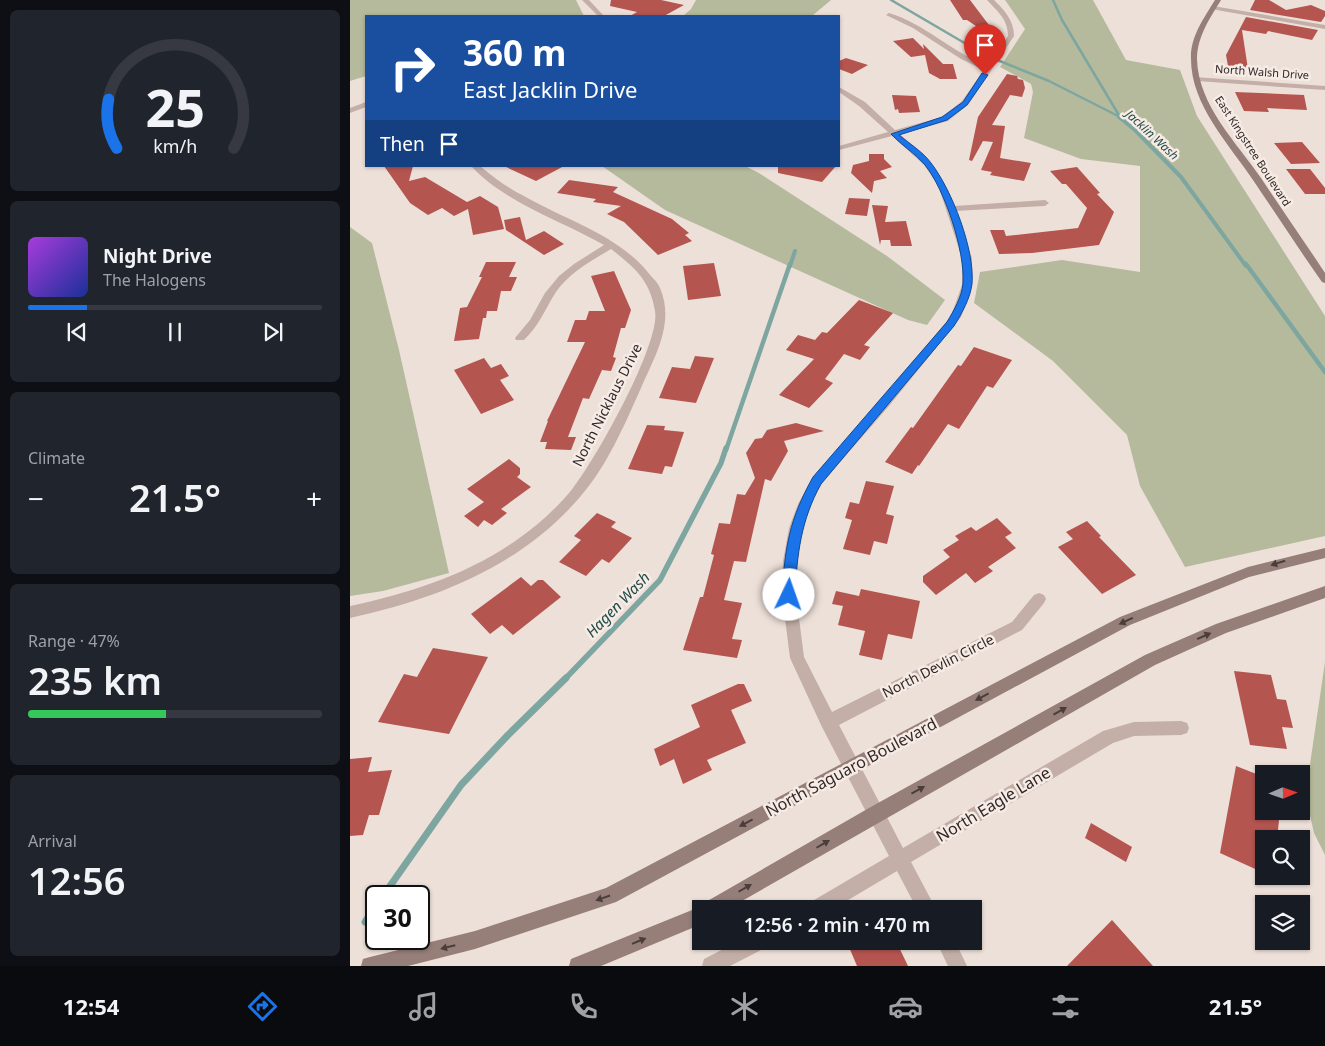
<!DOCTYPE html>
<meta charset="utf-8">
<style>
:root{--surface:#171b24;--page:#20242c;--text:#f1f3f6;--muted:#9ea1a6;--line:#363941;--accent:#1a73e8}
body{margin:0;font-family:"Noto Sans",sans-serif;background:var(--page);color:var(--text);height:100vh;display:flex;flex-direction:column;font-size:19px;white-space:nowrap}
*{box-sizing:border-box;margin:0}
p{font-size:16px;color:var(--muted)}
.icon{flex:none;width:28px;height:28px;fill:none;stroke:currentColor;stroke-width:2;stroke-linecap:round;stroke-linejoin:round}
.map{position:relative;flex:1;overflow:hidden}
.side{display:flex;flex-direction:column;gap:10px;padding:10px;background:#0d0f14;width:350px}
.side>*{flex:none}
.hud{position:absolute;left:15px;top:15px;width:475px;height:152px;border-radius:0px;box-shadow:0 1px 4px #0004;background:#1a4fa0;color:#fff;overflow:hidden}
.needle{width:32px;rotate:88deg}
.buttons{position:absolute;left:905px;top:765px;display:grid;gap:10px}
.buttons a{display:grid;place-items:center;width:55px;height:55px;border-radius:0px;background:var(--surface);box-shadow:0 1px 4px #0004;font-size:25px}
.speed{position:absolute;left:15px;top:885px;display:flex;gap:10px;font-size:25px;font-weight:700;text-align:center}
.speed>*{display:grid;place-content:center;width:65px;height:65px;border-radius:50%;background:var(--surface);box-shadow:0 1px 4px #0004;line-height:1}
.speed .limit{border:2px solid #111;border-radius:8px;background:#fff;color:#111}
.pin{position:absolute;display:grid;place-items:center;width:42px;height:42px;color:#fff;margin:-51px -21px;border-radius:50% 50% 50% 0;rotate:-45deg;box-shadow:0 0 5px #0007}
.pin .icon{rotate:45deg}
.me{position:absolute;width:55px;margin:-28px;rotate:3deg;stroke-linejoin:round;filter:drop-shadow(0 0 4px #0008)}
.turn{display:flex;align-items:center;gap:18px;height:105px;padding:0 15px;font-size:22px}
.turn .icon{width:65px;height:65px;stroke-width:2.5}
.turn b{display:block;font-size:35px;line-height:42px}
.then{display:flex;align-items:center;height:48px;padding:0 15px;background:#0003;gap:10px;font-size:19px}
.big{font-size:38px;font-weight:600;line-height:1.1}
.side .card{flex:1;display:flex;flex-direction:column;justify-content:center;gap:8px;min-width:0;padding:0 18px;border-radius:8px;background:var(--page)}
.side .dial{align-items:center;gap:0}
.dial svg{height:130px;overflow:visible;fill:none;stroke:var(--line);stroke-width:7;stroke-linecap:round;text-anchor:middle}
.dial text{fill:var(--text);stroke:none}
.song{display:flex;align-items:center;gap:15px}
.cover{width:60px;height:60px;border-radius:8px;background:linear-gradient(135deg,hsl(280 70% 55%),hsl(230 70% 35%))}
.played{height:5px;border-radius:2px;background:linear-gradient(90deg,var(--accent) 20%,var(--line) 20%)}
.keys{display:flex;justify-content:space-around;direction:ltr}
.heat{display:flex;justify-content:space-between;align-items:center;font-size:28px;direction:ltr}
.charge{height:8px;border-radius:4px;background:linear-gradient(90deg,#34c759 47%,var(--line) 0)}
.trip{position:absolute;left:342px;top:900px;width:290px;height:50px;border-radius:0px;background:var(--surface);box-shadow:0 1px 4px #0004;font-weight:600;line-height:50px;text-align:center}
.dock{display:flex;height:80px;justify-content:space-around;align-items:center;background:#090b0e;color:var(--muted)}
.dock .icon{width:35px;height:35px}
.dock .current{color:var(--accent)}
.dock b{font-size:22px;color:var(--text)}
main{display:flex;flex:1;min-height:0}
.map>svg:first-child{display:block}
.green{fill:#b5ba9c}
.lines{fill:none;stroke-linecap:round;stroke-linejoin:round}
.stream-far4{stroke:#7da6a0;stroke-width:2.5}
.stream-far3{stroke:#7da6a0;stroke-width:4}
.stream-far2{stroke:#7da6a0;stroke-width:4.5}
.stream-far1{stroke:#7da6a0;stroke-width:5.5}
.stream{stroke:#7da6a0;stroke-width:7}
.building{fill:#b45550}
.street{fill:#c3afa7;fill-rule:evenodd}
.secondary{fill:#967e79;fill-rule:evenodd}
.oneway{fill:#4a3e3c}
.route{fill:#1a73e8;stroke:#114b97}
.labels{text-anchor:middle;stroke-width:5;stroke-linejoin:round;paint-order:stroke}
.far-street-label{font-size:11px;fill:#312827;stroke:#f6ebe5}
.far-water-label{font-size:12px;font-style:italic;fill:#224c47;stroke:#f6ebe5}
.street-label{font-size:14px;fill:#312827;stroke:#f6ebe5}
.water-label{font-size:15px;font-style:italic;fill:#224c47;stroke:#f6ebe5}
.near-street-label{font-size:16px;fill:#312827;stroke:#f6ebe5}
</style>
<main>
<section class="side">
<div class="card dial"><svg viewBox="0 0 100 80">
<path d="M14 69A42 42 0 1 1 86 69"/>
<path d="M14 69A42 42 0 0 1 9 39" stroke="#1a73e8"/>
<text x="50" y="56" font-size="32" font-weight="700">25</text>
<text x="50" y="72" font-size="11">km/h</text>
</svg></div>
<div class="card">
<div class="song"><i class="cover"></i><div><b>Night Drive</b><p>The Halogens</p></div></div>
<div class="played"></div>
<div class="keys"><svg class="icon" aria-label="previous" viewBox="0 0 24 24"><path d="M18 5L8 12l10 7zM5 5v14"/></svg><svg class="icon" aria-label="pause" viewBox="0 0 24 24"><path d="M8 5v14M16 5v14"/></svg><svg class="icon" aria-label="next" viewBox="0 0 24 24"><path d="M6 5l10 7-10 7zM19 5v14"/></svg></div>
</div>
<div class="card"><p>Climate</p>
<div class="heat"><a>−</a><b class="big">21.5°</b><a>+</a></div>
</div>
<div class="card"><p>Range · 47%</p><b class="big">235 km</b><div class="charge"></div></div>
<div class="card"><p>Arrival</p><b class="big">12:56</b></div>
</section>
<div class="map">
<svg width="975" height="966" viewBox="0 0 975 966">
<rect width="100%" height="100%" fill="#ede0d9"/>
<g class="green">
<polygon points="0,0 226,0 234,16 16,16 16,76 0,81"/>
<polygon points="346,0 481,0 462,16 333,16 341,9"/>
<polygon points="655,0 743,0 776,60 830,70 847,116 975,316 975,536 835,567 790,486 777,435 703,361 624,303 630,272 712,260 790,272 790,166 731,159 674,138 683,92 681,84 650,67 675,29"/>
<polygon points="252,166 395,166 409,173 537,256 595,300 577,325 558,320 315,210"/>
<polygon points="0,227 22,243 49,350 99,573 33,591 0,596"/>
<polygon points="975,662 975,855 964,833 957,802 959,771"/>
</g>
<g class="lines">
<g class="stream-far4">
<polyline points="541,0 635,55 699,81 772,118"/>
<polyline points="703,0 712,20 770,117"/>
</g>
<g class="stream-far3">
<polyline points="769,117 785,130 831,177 896,266"/>
<polyline points="440,266 445,251"/>
</g>
<g class="stream-far2">
<polyline points="896,264 975,372"/>
<polyline points="376,450 440,264"/>
</g>
<polyline class="stream-far1" points="215,679 310,580 371,463 376,448"/>
<g class="stream">
<polyline points="33,896 111,785 158,735 216,678"/>
<polyline points="15,922 26,906"/>
</g>
</g>
<g class="building">
<polygon points="261,0 311,0 334,5 314,16 280,16 287,12 260,6"/>
<polygon points="600,0 620,0 651,41 650,42 617,20 613,20"/>
<polygon points="905,0 919,0 936,10 961,5 975,11 975,16 971,22 900,10"/>
<polygon points="896,17 968,30 962,40 918,31 916,34 892,30 898,69 878,66 876,55"/>
<polygon points="563,38 574,49 573,44 593,64 603,64 607,79 590,79 579,73 575,55 561,57 543,41"/>
<polygon points="496,58 518,65 502,74 489,69 489,61"/>
<polygon points="657,74 667,76 668,79 673,80 675,88 672,97 660,95 642,125 655,126 650,158 681,163 674,181 640,175 642,172 631,170 643,142 633,141 622,161 619,160 628,117"/>
<polygon points="885,92 954,95 957,110 917,108 919,112 894,111"/>
<polygon points="542,95 566,96 570,112 549,113 548,109 545,110"/>
<polygon points="952,142 970,163 941,164 924,143"/>
<polygon points="519,154 534,154 534,159 542,167 530,171 537,178 524,181 522,193 501,173 503,165 519,161"/>
<polygon points="34,166 63,166 59,181 75,177 117,202 130,196 148,207 154,229 123,235 118,209 104,216 92,208 78,215 60,203"/>
<polygon points="154,166 214,166 186,181"/>
<polygon points="428,166 486,166 472,182 428,173"/>
<polygon points="727,167 750,193 747,194 764,212 749,245 682,253 649,254 640,230 654,230 656,236 728,228 737,208 716,184 712,184 700,171"/>
<polygon points="936,169 960,169 975,188 975,194 955,194"/>
<polygon points="219,180 268,187 263,192 322,219 339,233 335,235 342,241 308,255 274,222 257,214 271,206 243,202 246,199 207,193"/>
<polygon points="499,198 520,199 517,216 495,214"/>
<polygon points="522,205 538,206 535,222 556,221 562,246 541,246 540,240 531,240 530,245"/>
<polygon points="170,217 176,240 194,231 214,244 194,255 156,230 154,220"/>
<polygon points="136,262 166,262 159,277 167,277 161,291 151,291 147,311 137,311 136,318 133,318 129,339 104,341 110,308 117,307 132,277 129,277"/>
<polygon points="364,263 371,296 338,300 333,266"/>
<polygon points="264,271 281,310 275,328 271,328 263,357 266,358 261,371 252,370 239,399 233,398 218,437 226,437 221,450 195,449 197,442 190,442 198,421 197,421 235,342 217,342 225,320 236,320 239,311 255,311 241,276"/>
<polygon points="509,300 543,313 514,345 520,347 510,360 494,354 475,379 483,383 459,408 429,395 464,359 436,350 448,335 465,340 472,332 477,333"/>
<polygon points="624,347 662,360 643,388 637,386 609,429 598,424 569,466 568,465 562,474 535,462 561,427 563,428 608,365 611,366"/>
<polygon points="345,356 364,358 346,403 309,398 322,367 340,369"/>
<polygon points="134,358 141,368 151,364 159,376 150,380 164,400 131,414 104,370"/>
<polygon points="446,423 474,431 434,441 438,451 421,481 415,479 396,562 384,561 374,600 392,603 382,639 392,640 387,658 333,650 350,597 353,597 364,555 361,554 369,523 380,524 387,494 395,495 405,478 396,453 405,439 412,438 417,430"/>
<polygon points="297,425 315,426 314,430 334,432 322,467 315,466 312,474 278,469"/>
<polygon points="159,459 170,468 170,474 167,477 181,487 151,509 157,513 142,525 134,520 128,527 114,516 134,502 117,489"/>
<polygon points="516,481 544,486 536,514 544,516 537,544 524,541 520,555 493,549 502,520 495,518 500,502 509,504"/>
<polygon points="247,513 266,522 261,527 282,538 259,563 252,559 236,576 209,562 231,540 224,536"/>
<polygon points="647,518 662,533 655,537 666,548 638,567 643,571 625,583 616,573 586,595 573,582 573,576 600,557 593,550 609,540 605,536 621,527 626,531"/>
<polygon points="737,521 751,536 749,537 786,575 752,594 708,547 723,539 716,532"/>
<polygon points="171,577 181,586 188,580 193,580 211,597 163,635 152,625 140,634 121,614"/>
<polygon points="511,589 570,601 562,639 538,634 532,660 509,655 515,631 488,625 493,606 482,604 486,591 509,596"/>
<polygon points="83,648 138,657 99,734 28,722 54,674 67,677"/>
<polygon points="884,671 921,675 927,699 936,700 943,728 932,727 937,749 900,745"/>
<polygon points="388,684 394,684 402,701 381,710 396,743 357,760 362,770 333,784 324,759 310,766 304,749 350,727 341,705"/>
<polygon points="22,757 18,772 42,770 29,815 19,815 13,835 0,836 0,759"/>
<polygon points="886,766 914,777 914,811 930,811 927,839 914,839 914,873 870,853"/>
<polygon points="741,823 782,847 776,862 735,838"/>
<polygon points="762,920 803,966 717,966"/>
<polygon points="509,941 546,941 558,966 507,966 499,947"/>
</g>
<g class="lines">
<g class="street">
<polygon points="232,0 239,0 254,16 248,16"/>
<path d="M 637,0 L 644,0 C 654,10 664,20 664,36 L 618,105 L 598,121 L 550,134 C 576,158 591,171 604,206 L 695,200 L 699,203 L 695,206 L 605,211 L 622,258 L 622,285 L 611,317 L 539,406 L 472,483 L 460,504 L 453,528 L 447,561 L 446,595 L 454,657 L 482,712 L 662,622 L 684,595 L 689,593 L 694,595 L 696,599 L 694,603 L 672,630 L 489,725 L 553,848 L 753,731 L 784,722 L 831,721 L 837,723 L 839,728 L 837,733 L 831,735 L 784,736 L 763,743 L 561,862 L 586,909 L 567,909 L 547,871 L 483,909 L 456,909 L 459,903 L 539,856 L 472,727 L 440,658 L 432,595 L 433,561 L 439,528 L 448,504 L 463,477 L 531,400 L 601,316 L 612,285 L 612,258 L 588,185 L 574,165 L 542,136 L 489,150 L 489,146 L 538,132 L 509,106 L 489,92 L 489,87 L 515,102 L 545,130 L 592,117 L 612,101 L 634,70 L 611,59 L 563,28 L 536,15 L 539,13 C 575,24 602,52 637,66 L 658,36 C 658,19 647,11 637,0 Z"/>
<polygon points="863,6 975,25 975,29 861,9 861,7"/>
<polygon points="844,77 975,86 975,90 847,81 844,81"/>
<polygon points="16,102 16,107 0,113 0,108"/>
<path d="M 121,166 L 130,166 C 144,178 158,188 174,196 C 217,221 270,235 301,276 C 304,279 308,283 310,288 C 325,323 305,356 291,388 C 274,426 257,466 230,497 C 171,566 87,599 0,618 L 0,606 C 60,593 117,575 168,539 C 188,525 208,507 223,488 C 245,461 311,343 305,311 C 300,280 285,268 261,249 C 241,261 219,273 206,292 C 195,309 189,326 174,340 L 166,340 L 165,338 L 180,320 L 195,293 L 209,276 L 224,264 L 254,245 C 212,221 154,202 121,166 Z"/>
<polygon points="389,941 417,941 415,948 380,966 352,966 354,959"/>
<polygon points="586,941 605,941 617,966 598,966"/>
</g>
<g class="secondary">
<path d="M 865,0 L 871,0 C 860,18 847,37 847,59 C 848,105 887,143 911,178 C 932,210 954,241 975,273 L 975,283 L 972,282 C 948,248 926,214 903,180 C 879,144 841,105 841,59 C 840,37 854,18 865,0 Z"/>
<polygon points="975,548 975,558 899,577 780,625 266,902 125,949 58,966 11,966 13,959 20,957 125,931 256,888 770,617 898,567"/>
<polygon points="975,586 975,598 876,633 805,665 378,909 351,909 351,924 347,926 251,966 219,966 221,959 352,906 354,903 519,808 795,655 866,624"/>
</g>
</g>
<defs><path id="oneway-solid" d="M-6-.8H1V-3.2L6.5 0L1 3.2V.8H-6Z" transform="scale(1.25)"/></defs>
<g class="oneway">
<use href="#oneway-solid" transform="translate(928 563) rotate(162)"/>
<use href="#oneway-solid" transform="translate(776 621) rotate(155)"/>
<use href="#oneway-solid" transform="translate(854 636) rotate(-24)"/>
<use href="#oneway-solid" transform="translate(632 697) rotate(152)"/>
<use href="#oneway-solid" transform="translate(710 711) rotate(-29)"/>
<use href="#oneway-solid" transform="translate(568 790) rotate(-29)"/>
<use href="#oneway-solid" transform="translate(396 823) rotate(152)"/>
<use href="#oneway-solid" transform="translate(473 844) rotate(-30)"/>
<use href="#oneway-solid" transform="translate(395 888) rotate(-30)"/>
<use href="#oneway-solid" transform="translate(253 898) rotate(161)"/>
<use href="#oneway-solid" transform="translate(289 941) rotate(-22)"/>
<use href="#oneway-solid" transform="translate(98 947) rotate(166)"/>
</g>
<path class="route" d="M 632,73 L 638,75 L 617,105 L 597,120 L 549,135 C 560,144 573,152 581,163 C 602,190 625,250 622,284 C 620,299 612,313 604,326 L 471,484 C 451,520 447,554 445,595 L 443,599 L 439,600 L 434,599 L 432,595 C 435,547 439,520 463,477 L 597,322 C 604,310 612,297 613,283 C 615,251 595,190 575,165 C 565,153 551,145 541,134 L 592,117 L 613,102 Z"/>
<g class="labels">
<g class="far-street-label">
<text transform="translate(912 72) rotate(4)" y="4">North Walsh Drive</text>
<text transform="translate(903 151) rotate(57)" y="4">East Kingstree Boulevard</text>
</g>
<g class="far-water-label">
<text transform="translate(802 135) rotate(43)" y="4">Jacklin Wash</text>
</g>
<g class="street-label">
<text transform="translate(257 405) rotate(-63)" y="5">North Nicklaus Drive</text>
<text transform="translate(588 666) rotate(-27)" y="5">North Devlin Circle</text>
</g>
<g class="water-label">
<text transform="translate(268 605) rotate(-46)" y="5">Hagen Wash</text>
</g>
<g class="near-street-label">
<text transform="translate(501 767) rotate(-28)" y="6">North Saguaro Boulevard</text>
<text transform="translate(643 804) rotate(-31)" y="6">North Eagle Lane</text>
</g>
</g>
</svg>
<div class="buttons">
<a><svg class="needle" viewBox="-14 -14 28 28"><path d="M0-13l5 13h-10z" fill="#e53935"/><path d="M0 13l5-13h-10z" fill="#9ea1a6"/></svg></a>
<a><svg class="icon" aria-label="search" viewBox="0 0 24 24"><circle cx="10" cy="10" r="6"/><path d="M15 15l6 6"/></svg></a>
<a><svg class="icon" aria-label="layers" viewBox="0 0 24 24"><path d="M12 4l9 5-9 5-9-5zM3 14l9 5 9-5"/></svg></a>
</div>
<div class="speed"><div class="limit">30</div></div>
<div class="pin" style="left:635px;top:75px;background:#d93025"><svg class="icon" aria-label="arrive" viewBox="0 0 24 24"><path d="M6 21V4h12l-3 4 3 4H6"/></svg></div>
<svg class="me" style="left:439px;top:595px" viewBox="-20 -20 40 40"><circle r="19" fill="#fff"/><path d="M0-13L10 11 0 6-10 11z" fill="#1a73e8"/></svg>
<div class="trip">12:56 · 2 min · 470 m</div>
<div class="hud">
<div class="turn"><svg class="icon" aria-label="right" viewBox="0 0 24 24"><path d="M7 20v-9h11M14 6l5 5-5 5"/></svg><div><b>360 m</b>East Jacklin Drive</div></div>
<div class="then">Then<svg class="icon" aria-label="arrive" viewBox="0 0 24 24"><path d="M6 21V4h12l-3 4 3 4H6"/></svg></div>
</div>
</div>
</main>
<nav class="dock">
<b>12:54</b>
<svg class="icon current" aria-label="directions" viewBox="0 0 24 24"><path d="M12 3l9 9-9 9-9-9zM9 14v-3h6M13 9l2 2-2 2"/></svg>
<svg class="icon" aria-label="music" viewBox="0 0 24 24"><path d="M9 18V5l10-2v13"/><circle cx="6" cy="18" r="3"/><circle cx="16" cy="16" r="3"/></svg>
<svg class="icon" aria-label="phone" viewBox="0 0 24 24"><path d="M5 4h4l2 5-3 2q2 4 5 5l2-3 5 2v4C11 20 4 13 5 4z"/></svg>
<svg class="icon" aria-label="climate" viewBox="0 0 24 24"><path d="M12 3v18M4 7l16 10M4 17L20 7"/></svg>
<svg class="icon" aria-label="car" viewBox="0 0 24 24"><path d="M5 17H2v-5l4-1 3-4h7l3 4 3 1v5h-3M9 17h6M6 11h13"/><circle cx="7" cy="17" r="2"/><circle cx="17" cy="17" r="2"/></svg>
<svg class="icon" aria-label="filters" viewBox="0 0 24 24"><path d="M4 7h16M4 17h16"/><circle cx="9" cy="7" r="2"/><circle cx="15" cy="17" r="2"/></svg>
<b>21.5°</b>
</nav>
